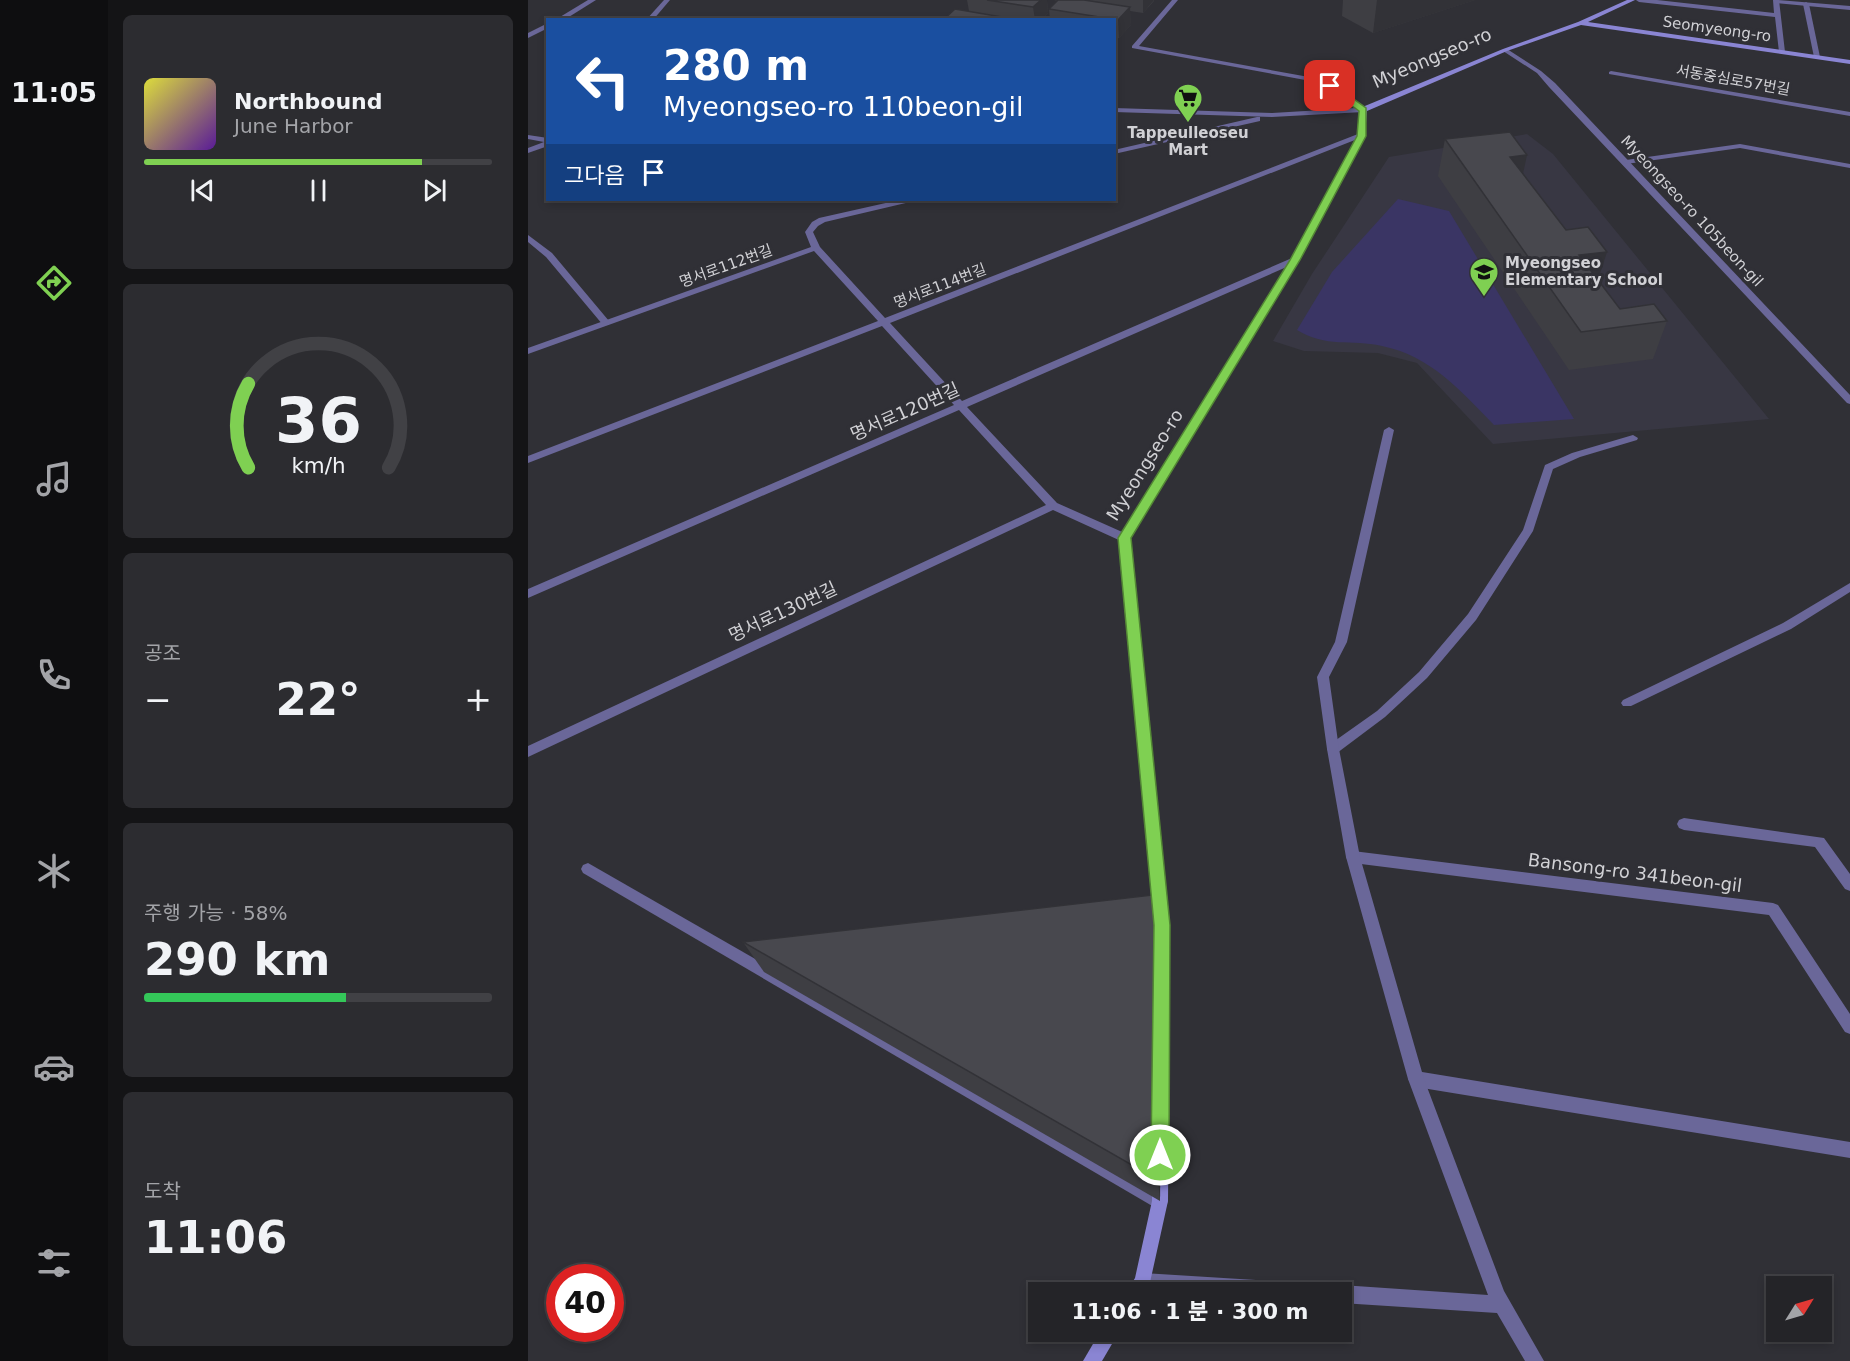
<!DOCTYPE html>
<html lang="ko">
<meta charset="utf-8">
<style>
:root{--surface:#242428;--page:#2c2c30;--text:#f1f3f6;--muted:#a3a4a8;--line:#414145;--accent:#7fd052}
body{margin:0;font-family:"DejaVu Sans","Noto Sans KR",sans-serif;background:var(--page);color:var(--text);height:100vh;display:flex;flex-direction:column;font-size:22px;white-space:nowrap}
*{box-sizing:border-box;margin:0}
p{font-size:20px;color:var(--muted)}
.icon{flex:none;width:33px;height:33px;fill:none;stroke:currentColor;stroke-width:2;stroke-linecap:round;stroke-linejoin:round}
.map{position:relative;flex:1;overflow:hidden}
.side{display:flex;flex-direction:column;gap:15px;padding:15px;background:#141416;width:420px}
.side>*{flex:none}
.hud{position:absolute;left:18px;top:18px;width:570px;height:183px;border-radius:0px;box-shadow:0 3px 9px #0003,0 0 0 2px var(--line);background:#1a4fa0;color:#fff;overflow:hidden}
.needle{width:39px;rotate:53deg}
.controls{position:absolute;left:1238px;top:1276px;display:grid;gap:12px}
.controls a{display:grid;place-items:center;width:66px;height:66px;border-radius:0px;background:var(--surface);box-shadow:0 3px 9px #0003,0 0 0 2px var(--line);font-size:30px}
.speed{position:absolute;left:18px;top:1264px;display:flex;gap:12px;font-size:30px;font-weight:700;text-align:center}
.speed>*{display:grid;place-content:center;width:78px;height:78px;border-radius:50%;background:var(--surface);box-shadow:0 3px 9px #0003,0 0 0 2px var(--line);line-height:1}
.speed .limit{border:9px solid #d22;background:#fff;color:#111}
.pin{position:absolute;display:grid;place-items:center;width:51px;height:51px;color:#fff;margin:-26px;border-radius:12px;box-shadow:0 3px 9px #0006}
.me{position:absolute;width:66px;margin:-33px;rotate:0deg;stroke-linejoin:round;filter:drop-shadow(0 0 4px #0008)}
.turn{display:flex;align-items:center;gap:21px;height:126px;padding:0 18px;font-size:27px}
.turn .icon{width:78px;height:78px;stroke-width:2.5}
.turn b{display:block;font-size:42px;line-height:51px}
.then{display:flex;align-items:center;height:57px;padding:0 18px;background:#0003;gap:12px;font-size:22px}
.big{font-size:45px;font-weight:800;line-height:1.1}
.side .tile{flex:1;display:flex;flex-direction:column;justify-content:center;gap:9px;min-width:0;padding:0 21px;border-radius:9px;background:var(--page)}
.side .dial{align-items:center;gap:0}
.dial svg{height:156px;overflow:visible;fill:none;stroke:var(--line);stroke-width:7;stroke-linecap:round;text-anchor:middle}
.dial text{fill:var(--text);stroke:none}
.song{display:flex;align-items:center;gap:18px}
.cover{width:72px;height:72px;border-radius:9px;background:linear-gradient(135deg,hsl(60 70% 55%),hsl(270 70% 35%))}
.played{height:6px;border-radius:3px;background:linear-gradient(90deg,var(--accent) 80%,var(--line) 80%)}
.keys{display:flex;justify-content:space-around;direction:ltr}
.heat{display:flex;justify-content:space-between;align-items:center;font-size:33px;direction:ltr}
.charge{height:9px;border-radius:4px;background:linear-gradient(90deg,#34c759 58%,var(--line) 0)}
.trip{position:absolute;left:500px;top:1282px;width:324px;height:60px;border-radius:0px;background:var(--surface);box-shadow:0 3px 9px #0003,0 0 0 2px var(--line);font-weight:800;line-height:60px;text-align:center}
main{display:flex;flex:1;min-height:0}
.dock{display:flex;flex-direction:column;width:108px;justify-content:space-around;align-items:center;background:#0e0e10;color:var(--muted)}
.dock .icon{width:42px;height:42px}
.dock .on{color:var(--accent)}
.dock b{font-size:27px;color:var(--text)}
.map>svg:first-child{display:block}
.built{fill:#383743}
.green{fill:#3a3564}
.lines{fill:none;stroke-linecap:round;stroke-linejoin:round}
.lane{fill:#6a6799;fill-rule:evenodd}
.street{fill:#6a6799;fill-rule:evenodd}
.secondary{fill:#8a85d3;fill-rule:evenodd}
.wall{fill:#3e3e43}
.shaded-wall{fill:#323237}
.building{fill:#48484e;stroke:#323237;stroke-width:1.5}
.route{fill:#7fd052;stroke:#538735;stroke-width:1.5}
.labels{text-anchor:middle;stroke-width:6;stroke-linejoin:round;paint-order:stroke}
.far-street-label{font-size:15px;fill:#d1d1d5;stroke:#303036}
.far-poi-label{font-size:15px;font-weight:bold;fill:#d1d1d5;stroke:#303036}
.street-label{font-size:18px;fill:#d1d1d5;stroke:#303036}
</style>
<main>
<nav class="dock">
<b>11:05</b>
<svg class="icon on" aria-label="directions" viewBox="0 0 24 24"><path d="M12 3l9 9-9 9-9-9zM9 14v-3h6M13 9l2 2-2 2"/></svg>
<svg class="icon" aria-label="music" viewBox="0 0 24 24"><path d="M9 18V5l10-2v13"/><circle cx="6" cy="18" r="3"/><circle cx="16" cy="16" r="3"/></svg>
<svg class="icon" aria-label="phone" viewBox="0 0 24 24"><path d="M5 4h4l2 5-3 2q2 4 5 5l2-3 5 2v4C11 20 4 13 5 4z"/></svg>
<svg class="icon" aria-label="climate" viewBox="0 0 24 24"><path d="M12 3v18M4 7l16 10M4 17L20 7"/></svg>
<svg class="icon" aria-label="car" viewBox="0 0 24 24"><path d="M5 17H2v-5l4-1 3-4h7l3 4 3 1v5h-3M9 17h6M6 11h13"/><circle cx="7" cy="17" r="2"/><circle cx="17" cy="17" r="2"/></svg>
<svg class="icon" aria-label="filters" viewBox="0 0 24 24"><path d="M4 7h16M4 17h16"/><circle cx="9" cy="7" r="2"/><circle cx="15" cy="17" r="2"/></svg>
</nav>
<section class="side">
<div class="tile">
<div class="song"><i class="cover"></i><div><b>Northbound</b><p>June Harbor</p></div></div>
<div class="played"></div>
<div class="keys"><svg class="icon" aria-label="previous" viewBox="0 0 24 24"><path d="M18 5L8 12l10 7zM5 5v14"/></svg><svg class="icon" aria-label="pause" viewBox="0 0 24 24"><path d="M8 5v14M16 5v14"/></svg><svg class="icon" aria-label="next" viewBox="0 0 24 24"><path d="M6 5l10 7-10 7zM19 5v14"/></svg></div>
</div>
<div class="tile dial"><svg viewBox="0 0 100 80">
<path d="M14 69A42 42 0 1 1 86 69"/>
<path d="M14 69A42 42 0 0 1 14 26" stroke="#7fd052"/>
<text x="50" y="56" font-size="32" font-weight="700">36</text>
<text x="50" y="72" font-size="11">km/h</text>
</svg></div>
<div class="tile"><p>공조</p>
<div class="heat"><a>−</a><b class="big">22°</b><a>+</a></div>
</div>
<div class="tile"><p>주행 가능 · 58%</p><b class="big">290 km</b><div class="charge"></div></div>
<div class="tile"><p>도착</p><b class="big">11:06</b></div>
</section>
<div class="map">
<svg width="1322" height="1361" viewBox="0 0 1322 1361">
<rect width="100%" height="100%" fill="#303036"/>
<polygon class="built" points="999,134 1025,154 1241,419 965,444 889,363 850,353 776,351 745,341 784,274 861,157"/>
<path class="green" d="M 870,199 L 921,211 L 1046,419 L 966,425 C 933,391 903,356 854,346 C 823,339 798,348 769,330 L 804,272 Z"/>
<g class="lines">
<g class="lane">
<polygon points="60,0 68,0 36,20 27,20"/>
<polygon points="1108,0 1129,0 1246,13 1245,0 1251,0 1257,52 1254,54 1251,52 1247,17 1111,2"/>
<polygon points="1278,2 1281,4 1292,57 1289,59 1286,57 1275,4"/>
<polygon points="20,23 20,28 0,38 0,33"/>
<polygon points="975,49 979,49 1013,71 1027,83 1322,395 1322,404 1319,403 1021,87 1009,73 975,51"/>
<polygon points="0,235 24,253 81,321 81,325 75,325 18,257 0,242"/>
<polygon points="1105,435 1110,438 1109,440 1052,457 1025,469 1005,531 948,620 899,678 857,717 809,753 805,754 801,753 799,749 801,745 849,711 891,672 940,614 995,530 1017,465 1044,453"/>
<polygon points="1322,583 1322,592 1263,629 1103,706 1095,706 1093,703 1095,700 1255,623"/>
<polygon points="1156,818 1296,838 1322,874 1322,891 1317,889 1287,847 1156,830 1151,828 1149,824 1151,820"/>
<polygon points="825,851 1245,903 1250,905 1322,1014 1322,1034 1317,1032 1241,915 825,863 820,861 818,857 820,853"/>
<polygon points="888,1071 1322,1142 1322,1158 888,1087 883,1084 880,1079 883,1074"/>
</g>
<g class="street">
<polygon points="136,0 142,0 125,20 118,20"/>
<polygon points="644,0 650,0 611,46 792,79 805,84 839,110 835,112 744,117 586,112 586,108 744,113 828,108 799,88 788,82 604,48 604,46"/>
<polygon points="1249,0 1322,6 1322,10 1247,3 1246,2"/>
<polygon points="1083,71 1322,112 1322,116 1081,74 1081,72"/>
<polygon points="729,117 732,117 732,121 586,154 586,150"/>
<polygon points="830,134 837,136 362,323 434,401 764,258 770,258 770,262 439,407 529,503 601,535 602,538 601,541 593,541 525,510 0,757 0,746 518,505 431,410 0,598 0,589 426,405 354,326 0,463 0,456 350,321 286,251 0,354 0,348 283,247 277,232 284,222 291,218 371,200 383,200 382,202 297,222 290,226 285,232 292,247 357,318"/>
<polygon points="0,135 20,138 20,146 0,153 0,148 16,142 0,139"/>
<polygon points="1212,144 1322,164 1322,168 1212,148 1098,164 1094,162 1098,160"/>
<polygon points="861,427 866,430 819,642 801,677 811,749 832,857 896,1079 976,1291 1016,1361 997,1361 969,1313 813,1303 813,1293 805,1293 807,1288 813,1285 960,1295 880,1079 818,857 799,749 789,677 807,642 856,430"/>
<polygon points="60,863 638,1195 640,1201 638,1207 632,1209 626,1207 55,873 53,869 55,865"/>
<polygon points="615,1273 795,1284 801,1287 804,1293 668,1293 615,1289 609,1287 607,1281 609,1275"/>
</g>
<g class="secondary">
<polygon points="1099,0 1107,0 1060,22 1322,60 1322,64 1053,25 979,51 839,111 837,136 771,260 602,538 639,909 637,913 632,915 627,913 625,909 592,538 763,260 829,136 832,108 975,49 1050,22"/>
<polygon points="633,1080 638,1083 641,1088 640,1201 621,1287 617,1293 598,1293 607,1278 624,1201 625,1088 628,1083"/>
<polygon points="572,1332 591,1332 574,1361 555,1361"/>
</g>
</g>
<g class="wall">
<polygon points="439,0 519,0 520,13 513,20 415,20 441,11"/>
<polygon points="526,0 626,0 626,1 615,13 602,11 603,25 591,38 586,38 586,20 522,20 521,9 530,1"/>
<polygon points="815,0 947,0 845,33 814,16"/>
<polygon points="917,139 995,174 1070,280 1092,309 1139,321 1125,359 1041,370 910,176"/>
<polygon points="633,894 634,925 632,1201 236,972 215,942"/>
</g>
<g class="shaded-wall">
<polygon points="513,0 519,0 520,13 513,20 507,20 505,7"/>
<polygon points="615,0 626,0 615,13"/>
<polygon points="849,0 947,0 845,33"/>
<polygon points="602,7 603,25 591,38 590,20"/>
<polygon points="999,155 991,192 982,157"/>
<polygon points="1079,252 1067,289 1051,255"/>
<polygon points="633,894 634,925 632,1201 630,1180"/>
</g>
<g class="building">
<polygon points="459,0 513,0 505,7"/>
<polygon points="530,0 556,0 602,7 590,20 521,9"/>
<polygon points="427,9 492,20 415,20"/>
<polygon points="982,132 999,155 982,157 1038,230 1060,227 1079,252 1051,255 1092,309 1126,304 1139,321 1053,332 917,139"/>
<polygon points="633,894 630,1180 215,942"/>
</g>
<polygon class="route" points="799,84 805,84 838,108 838,136 772,260 603,538 642,925 641,1155 638,1161 632,1164 626,1161 623,1155 626,925 590,538 762,260 829,136 831,111 799,87"/>
<defs>
<g id="supermarket-pin" transform="scale(1.5)"><path d="M0 17L-7.5 6A9.5 9.5 0 1 1 7.5 6Z" fill="#7fd052" stroke="#303036"/><path d="M-6-5.5h2.5l.6 2H6L4.5 2H-2.5L-4.4-4H-6ZM-1.5 3.2a1.3 1.3 0 1 0 .1 0ZM3 3.2a1.3 1.3 0 1 0 .1 0Z" fill="#111"/></g>
<g id="school-pin" transform="scale(1.5)"><path d="M0 17L-7.5 6A9.5 9.5 0 1 1 7.5 6Z" fill="#7fd052" stroke="#303036"/><path d="M0-5L7-2L0 1L-7-2ZM-4 1L0 2.5L4 1V4Q0 6-4 4Z" fill="#111"/></g>
</defs>
<g fill-rule="evenodd">
<use href="#supermarket-pin" x="660" y="98"/>
<use href="#school-pin" x="956" y="272"/>
</g>
<g class="labels">
<g class="far-street-label">
<text transform="translate(1189 29) rotate(8)" y="5">Seomyeong-ro</text>
<text transform="translate(1205 80) rotate(10)" y="5">서동중심로57번길</text>
<text transform="translate(1164 211) rotate(47)" y="5">Myeongseo-ro 105beon-gil</text>
<text transform="translate(198 266) rotate(-20)" y="5">명서로112번길</text>
<text transform="translate(412 286) rotate(-21)" y="5">명서로114번길</text>
</g>
<g class="far-poi-label">
<text x="660" y="138">Tappeulleoseu<tspan x="660" dy="17">Mart</tspan></text>
<text x="977" y="268" text-anchor="start">Myeongseo<tspan x="977" dy="17">Elementary School</tspan></text>
</g>
<g class="street-label">
<text transform="translate(904 58) rotate(-23)" y="6">Myeongseo-ro</text>
<text transform="translate(377 412) rotate(-24)" y="6">명서로120번길</text>
<text transform="translate(617 465) rotate(-58)" y="6">Myeongseo-ro</text>
<text transform="translate(255 612) rotate(-25)" y="6">명서로130번길</text>
<text transform="translate(1107 873) rotate(7)" y="6">Bansong-ro 341beon-gil</text>
</g>
</g>
</svg>
<div class="controls">
<a><svg class="needle" viewBox="-14 -14 28 28"><path d="M0-13l5 13h-10z" fill="#e53935"/><path d="M0 13l5-13h-10z" fill="#a3a4a8"/></svg></a>
</div>
<div class="speed"><div class="limit">40</div></div>
<div class="pin" style="left:802px;top:86px;background:#d93025"><svg class="icon" aria-label="arrive" viewBox="0 0 24 24"><path d="M6 21V4h12l-3 4 3 4H6"/></svg></div>
<svg class="me" style="left:632px;top:1155px" viewBox="-20 -20 40 40"><circle r="17" fill="#7fd052" stroke="#fff" stroke-width="3"/><path d="M0-11L8 9 0 5-8 9z" fill="#fff"/></svg>
<div class="trip">11:06 · 1 분 · 300 m</div>
<div class="hud">
<div class="turn"><svg class="icon" aria-label="left" viewBox="0 0 24 24"><path d="M17 20v-9H6M10 6l-5 5 5 5"/></svg><div><b>280 m</b>Myeongseo-ro 110beon-gil</div></div>
<div class="then">그다음<svg class="icon" aria-label="arrive" viewBox="0 0 24 24"><path d="M6 21V4h12l-3 4 3 4H6"/></svg></div>
</div>
</div>
</main>
